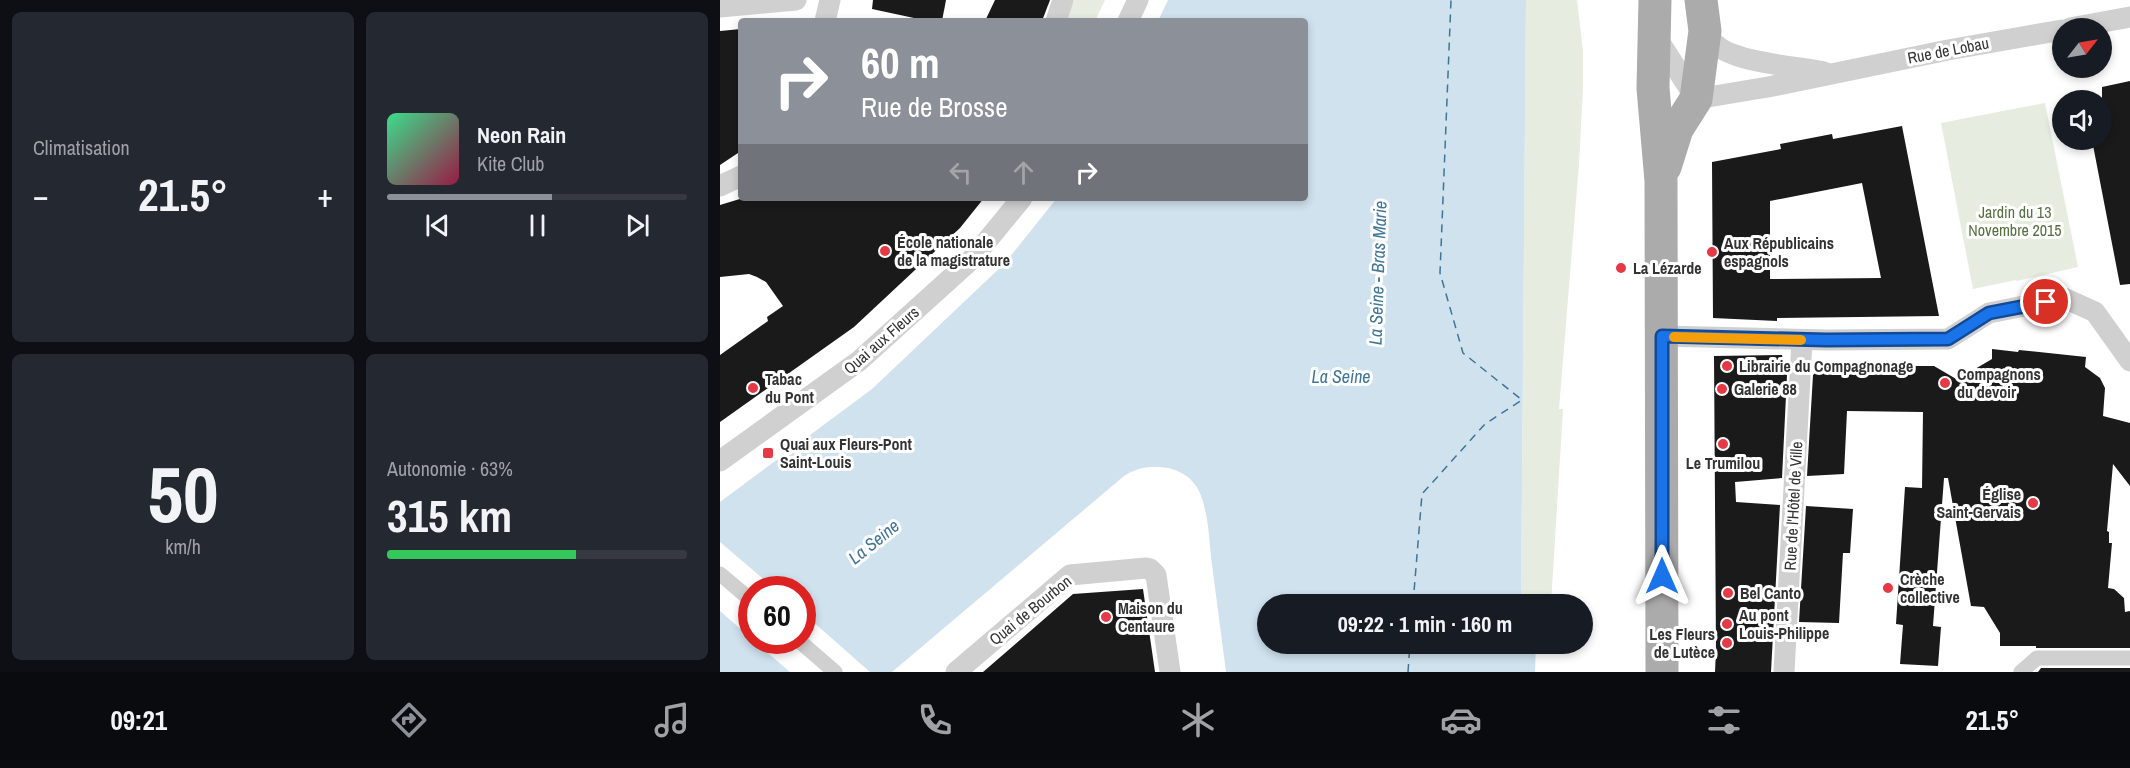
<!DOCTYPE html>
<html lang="fr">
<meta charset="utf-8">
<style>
:root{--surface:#171b24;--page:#242831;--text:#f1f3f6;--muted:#9ea1a6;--line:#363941;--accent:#8c9099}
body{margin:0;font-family:"Archivo Narrow",sans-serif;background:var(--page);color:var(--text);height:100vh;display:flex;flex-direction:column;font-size:22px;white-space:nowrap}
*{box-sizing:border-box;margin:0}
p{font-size:20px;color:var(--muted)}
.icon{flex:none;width:33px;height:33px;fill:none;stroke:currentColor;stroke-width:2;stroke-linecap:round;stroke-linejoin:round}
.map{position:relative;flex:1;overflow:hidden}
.drawer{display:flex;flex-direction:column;gap:12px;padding:12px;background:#0d0f14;width:720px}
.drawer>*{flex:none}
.top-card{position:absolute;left:18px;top:18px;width:570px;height:183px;border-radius:6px;box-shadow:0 3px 9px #0003;background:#8c9099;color:#fff;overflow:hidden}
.needle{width:39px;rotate:59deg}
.fabs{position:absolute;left:1332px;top:18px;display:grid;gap:12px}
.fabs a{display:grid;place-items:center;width:60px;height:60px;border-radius:50%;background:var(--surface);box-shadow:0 3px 9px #0003;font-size:30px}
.speed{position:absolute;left:18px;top:576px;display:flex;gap:12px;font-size:30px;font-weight:700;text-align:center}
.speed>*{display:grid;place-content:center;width:78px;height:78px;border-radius:50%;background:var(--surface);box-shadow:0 3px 9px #0003;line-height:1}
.speed .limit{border:9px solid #d22;background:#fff;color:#111}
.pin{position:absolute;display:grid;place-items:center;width:51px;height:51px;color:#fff;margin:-26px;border:3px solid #fff;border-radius:50%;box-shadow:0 2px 6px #0007}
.me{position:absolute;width:66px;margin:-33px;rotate:0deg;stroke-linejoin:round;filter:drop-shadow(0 0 4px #0008)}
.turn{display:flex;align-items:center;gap:21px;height:126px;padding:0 24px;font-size:27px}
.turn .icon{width:78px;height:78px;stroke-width:2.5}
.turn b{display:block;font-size:42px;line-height:51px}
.lanes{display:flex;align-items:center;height:57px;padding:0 24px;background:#0003;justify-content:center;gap:30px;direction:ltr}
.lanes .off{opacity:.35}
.big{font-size:45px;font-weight:800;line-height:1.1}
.drawer .card{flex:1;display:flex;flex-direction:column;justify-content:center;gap:9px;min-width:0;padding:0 21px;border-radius:9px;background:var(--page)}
.drawer .dial{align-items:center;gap:0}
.dial b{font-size:78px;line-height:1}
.song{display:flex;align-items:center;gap:18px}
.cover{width:72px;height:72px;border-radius:9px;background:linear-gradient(135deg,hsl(150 70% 55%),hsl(340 70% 35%))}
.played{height:6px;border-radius:3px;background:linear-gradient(90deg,var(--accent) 55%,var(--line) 55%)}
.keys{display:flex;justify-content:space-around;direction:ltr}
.heat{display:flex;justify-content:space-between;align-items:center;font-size:33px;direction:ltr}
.charge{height:9px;border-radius:4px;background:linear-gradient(90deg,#34c759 63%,var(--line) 0)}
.drawer .tiles{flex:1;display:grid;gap:12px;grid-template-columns:repeat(2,1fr)}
.trip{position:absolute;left:537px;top:594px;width:336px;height:60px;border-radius:30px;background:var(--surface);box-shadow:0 3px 9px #0003;font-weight:800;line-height:60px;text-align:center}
.tab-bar{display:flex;height:96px;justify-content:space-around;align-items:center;background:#090b0e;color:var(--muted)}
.tab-bar .icon{width:42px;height:42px}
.tab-bar .selected{color:var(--accent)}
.tab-bar b{font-size:27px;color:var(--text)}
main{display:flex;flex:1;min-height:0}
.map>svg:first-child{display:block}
.green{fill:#e6ecdf}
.water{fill:#cfe2ee;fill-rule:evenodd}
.pier{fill:#fff}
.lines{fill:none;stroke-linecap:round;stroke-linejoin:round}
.ferry{stroke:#3f7597;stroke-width:1.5;stroke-dasharray:8 6;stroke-linecap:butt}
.building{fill:#1a1a1a;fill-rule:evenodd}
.pedestrian{stroke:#d0d0d0;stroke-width:15}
.minor{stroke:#d0d0d0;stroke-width:21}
.primary{stroke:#ababab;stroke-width:33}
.route-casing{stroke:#114b97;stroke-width:15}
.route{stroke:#1a73e8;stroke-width:10}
.slow{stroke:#f59e0b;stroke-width:10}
.poi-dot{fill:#e63946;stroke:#fff;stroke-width:2}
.labels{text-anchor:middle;stroke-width:6;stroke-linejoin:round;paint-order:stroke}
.street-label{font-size:16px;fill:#333;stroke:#fff}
.park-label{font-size:16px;fill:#56703f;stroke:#fff}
.poi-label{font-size:16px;font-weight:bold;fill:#333;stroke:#fff;text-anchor:start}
.water-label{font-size:18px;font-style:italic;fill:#3f7597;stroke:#fff}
</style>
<main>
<section class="drawer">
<div class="tiles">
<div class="card"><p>Climatisation</p>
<div class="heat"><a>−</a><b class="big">21.5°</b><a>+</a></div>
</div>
<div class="card">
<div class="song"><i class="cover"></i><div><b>Neon Rain</b><p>Kite Club</p></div></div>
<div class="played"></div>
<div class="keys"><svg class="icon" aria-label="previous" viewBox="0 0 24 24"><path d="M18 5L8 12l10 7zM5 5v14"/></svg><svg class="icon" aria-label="pause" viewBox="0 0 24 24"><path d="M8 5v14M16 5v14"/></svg><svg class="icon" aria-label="next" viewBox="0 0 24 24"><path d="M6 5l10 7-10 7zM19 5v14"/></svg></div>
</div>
<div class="card dial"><b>50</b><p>km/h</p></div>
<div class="card"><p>Autonomie · 63%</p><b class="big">315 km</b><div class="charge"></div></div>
</div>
</section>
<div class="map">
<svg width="1410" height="672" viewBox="0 0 1410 672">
<rect width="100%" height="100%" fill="#fff"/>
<g class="green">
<polygon points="354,0 385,0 375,21 346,21"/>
<polygon points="806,0 857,0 863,51 863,86 859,164 839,409 843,409 831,604 801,604"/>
<polygon points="1325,103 1358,267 1297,281 1296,280 1253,289 1221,123"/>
</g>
<path class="water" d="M 448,0 L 806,0 L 801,604 L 548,604 L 548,644 L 816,644 L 815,672 L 506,672 C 501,634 496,595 491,557 C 489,536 488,513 480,493 C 468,464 427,460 404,476 L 172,672 L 0,672 L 0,502 L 152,389 L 285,263 L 337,198 L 585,198 L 585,21 L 438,21 ZM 32,590 L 82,590 L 82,640 L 32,640 Z"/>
<g class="pier">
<polygon points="0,542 55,589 32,590 31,638 0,611"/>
<polygon points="83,613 150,672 70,672 34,641 82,640"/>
</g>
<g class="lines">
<g class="ferry">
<polyline points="693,604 702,494 765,424 802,400 743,353 720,273 731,0"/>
<polyline points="688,672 690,644"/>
</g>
</g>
<g class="building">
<polygon points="153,0 226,0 222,21 208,21 152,9"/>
<polygon points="275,0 330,0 322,21 265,21"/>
<polygon points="21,29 21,151 0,165 0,31"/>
<polygon points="1410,81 1410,284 1400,285 1372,140 1382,140 1382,87"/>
<path d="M 1182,126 L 1219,316 L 1057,318 L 1057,321 L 993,318 L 992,162 L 1061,149 L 1060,144 L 1112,134 L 1113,139 ZM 1142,183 L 1161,278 L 1050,279 L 1050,201 Z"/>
<polygon points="23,198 264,198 240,228 134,327 0,422 0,355 48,321 47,317 63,306 46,282 37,277 29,274 0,277 0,205"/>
<polygon points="1272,349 1298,352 1299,350 1366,357 1365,367 1380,378 1385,388 1383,416 1410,423 1410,486 1393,464 1387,531 1389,532 1389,543 1392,543 1388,588 1394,589 1404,598 1405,612 1410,611 1410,648 1316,648 1316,646 1280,646 1280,633 1264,607 1251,606 1228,478 1224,478 1213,626 1221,627 1218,666 1180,664 1183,625 1176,624 1185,487 1202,488 1203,412 1127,411 1124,474 1087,476 1093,375 1103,366 1214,366 1243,383 1255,369 1272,359"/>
<polygon points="1062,355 1066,375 1067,375 1062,478 1015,482 1016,502 1060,505 1051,672 995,672 996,650 994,356"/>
<polygon points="1086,506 1133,509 1130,553 1123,553 1119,623 1079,622"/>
<polygon points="423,589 435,672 263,672 353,594"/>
<polygon points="1321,668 1410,668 1410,672 1318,672"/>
</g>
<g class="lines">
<g class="pedestrian">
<polyline points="0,574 32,601"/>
<polyline points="78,640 115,672"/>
<polyline points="1301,672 1317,658 1410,658"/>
</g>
<g class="minor">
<polyline points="0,7 76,0"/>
<polyline points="105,21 110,0"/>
<polyline points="336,21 343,0"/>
<polyline points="408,21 418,0"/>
<polyline points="1350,28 1410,17"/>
<path d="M 985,31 C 988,35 991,40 994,43 C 1013,63 1076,66 1104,72"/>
<polyline points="935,35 976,99 1048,87 1228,50 1342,30"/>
<polyline points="0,186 21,176"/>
<polyline points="942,336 1106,340 1228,339 1269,313 1344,298 1375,312 1410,361"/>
<polyline points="0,461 139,361 252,259 302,198"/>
<polyline points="236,672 350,575 426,568 430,569 436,575 450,672"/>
<polyline points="1064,672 1082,340"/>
</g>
<g class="primary">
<polyline points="935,0 933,88 941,181 942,672"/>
<polyline points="945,167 957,129 976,99 985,31 981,0"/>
</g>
</g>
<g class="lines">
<g class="route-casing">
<polyline id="route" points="942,576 942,336 1106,340 1228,339 1269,313 1326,302"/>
</g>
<use href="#route" class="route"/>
<polyline class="slow" points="954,337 1081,340"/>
</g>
<g class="poi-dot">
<circle cx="165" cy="251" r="6"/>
<circle cx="992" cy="252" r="6"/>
<circle cx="901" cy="268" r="6"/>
<circle cx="1007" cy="366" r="6"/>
<circle cx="1225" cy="383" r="6"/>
<circle cx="33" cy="388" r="6"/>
<circle cx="1002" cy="389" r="6"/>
<circle cx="1003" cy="444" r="6"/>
<rect x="42" y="447" width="12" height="12" rx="3"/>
<circle cx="1313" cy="503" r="6"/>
<circle cx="1168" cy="588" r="6"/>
<circle cx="1008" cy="593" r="6"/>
<circle cx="386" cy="617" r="6"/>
<circle cx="1007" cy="624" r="6"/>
<circle cx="1007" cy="643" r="6"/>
</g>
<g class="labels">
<g class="street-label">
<text transform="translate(1228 50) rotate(-11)" y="6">Rue de Lobau</text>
<text transform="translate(161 340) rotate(-41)" y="6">Quai aux Fleurs</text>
<text transform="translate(1073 506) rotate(-87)" y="6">Rue de l'Hôtel de Ville</text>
<text transform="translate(310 610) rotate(-39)" y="6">Quai de Bourbon</text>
</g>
<g class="park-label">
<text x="1295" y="218">Jardin du 13<tspan x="1295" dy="18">Novembre 2015</tspan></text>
</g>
<g class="poi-label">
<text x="177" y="248">École nationale<tspan x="177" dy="18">de la magistrature</tspan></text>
<text x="1004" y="249">Aux Républicains<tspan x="1004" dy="18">espagnols</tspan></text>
<text x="913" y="274">La Lézarde</text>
<text x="1019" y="372">Librairie du Compagnonage</text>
<text x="1237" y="380">Compagnons<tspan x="1237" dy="18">du devoir</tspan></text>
<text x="45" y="385">Tabac<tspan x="45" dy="18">du Pont</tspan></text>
<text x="1014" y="395">Galerie 88</text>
<text x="60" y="450">Quai aux Fleurs-Pont<tspan x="60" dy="18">Saint-Louis</tspan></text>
<text x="1003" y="469" text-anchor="middle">Le Trumilou</text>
<text x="1301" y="500" text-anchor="end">Église<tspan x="1301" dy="18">Saint-Gervais</tspan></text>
<text x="1180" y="585">Crèche<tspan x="1180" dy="18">collective</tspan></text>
<text x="1020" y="599">Bel Canto</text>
<text x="398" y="614">Maison du<tspan x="398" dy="18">Centaure</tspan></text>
<text x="1019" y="621">Au pont<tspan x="1019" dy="18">Louis-Philippe</tspan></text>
<text x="995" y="640" text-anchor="end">Les Fleurs<tspan x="995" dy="18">de Lutèce</tspan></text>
</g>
<g class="water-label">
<text transform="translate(658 273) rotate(-88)" y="6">La Seine - Bras Marie</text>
<text x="621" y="383">La Seine</text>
<text transform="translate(154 542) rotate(-39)" y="6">La Seine</text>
</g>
</g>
</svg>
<div class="fabs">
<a><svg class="needle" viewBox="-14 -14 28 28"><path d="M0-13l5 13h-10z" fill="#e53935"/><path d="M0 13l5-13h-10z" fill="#9ea1a6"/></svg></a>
<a><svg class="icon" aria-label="sound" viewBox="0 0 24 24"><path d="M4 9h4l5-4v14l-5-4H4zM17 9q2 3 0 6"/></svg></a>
</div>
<div class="speed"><div class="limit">60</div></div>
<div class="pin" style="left:1326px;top:302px;background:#d93025"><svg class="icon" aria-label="arrive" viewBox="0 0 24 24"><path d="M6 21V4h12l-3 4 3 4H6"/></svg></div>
<svg class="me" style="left:942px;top:576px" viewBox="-20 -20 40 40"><path d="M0-17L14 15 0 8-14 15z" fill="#1a73e8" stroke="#fff" stroke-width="4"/></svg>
<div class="trip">09:22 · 1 min · 160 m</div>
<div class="top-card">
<div class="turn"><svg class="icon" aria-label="right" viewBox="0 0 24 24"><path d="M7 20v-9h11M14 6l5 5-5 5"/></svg><div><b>60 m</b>Rue de Brosse</div></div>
<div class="lanes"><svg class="icon off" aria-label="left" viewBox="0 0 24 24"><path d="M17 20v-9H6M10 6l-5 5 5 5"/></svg><svg class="icon off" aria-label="ahead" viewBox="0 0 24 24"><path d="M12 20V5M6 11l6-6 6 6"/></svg><svg class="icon" aria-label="right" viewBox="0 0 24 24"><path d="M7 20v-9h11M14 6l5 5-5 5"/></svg></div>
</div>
</div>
</main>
<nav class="tab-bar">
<b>09:21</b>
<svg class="icon selected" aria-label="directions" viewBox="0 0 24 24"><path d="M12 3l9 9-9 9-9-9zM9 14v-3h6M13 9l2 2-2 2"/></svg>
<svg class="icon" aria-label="music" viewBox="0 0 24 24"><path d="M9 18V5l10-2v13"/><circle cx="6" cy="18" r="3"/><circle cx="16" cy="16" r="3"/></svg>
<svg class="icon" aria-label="phone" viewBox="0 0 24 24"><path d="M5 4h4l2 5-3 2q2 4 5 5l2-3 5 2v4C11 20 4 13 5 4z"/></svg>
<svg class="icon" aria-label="climate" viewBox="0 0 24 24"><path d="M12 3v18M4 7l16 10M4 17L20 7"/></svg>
<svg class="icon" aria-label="car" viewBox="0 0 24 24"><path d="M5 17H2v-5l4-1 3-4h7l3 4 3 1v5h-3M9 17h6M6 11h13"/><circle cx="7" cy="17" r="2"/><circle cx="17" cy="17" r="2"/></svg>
<svg class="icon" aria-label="filters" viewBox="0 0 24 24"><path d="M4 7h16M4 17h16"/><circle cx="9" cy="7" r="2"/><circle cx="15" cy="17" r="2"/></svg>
<b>21.5°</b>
</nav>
